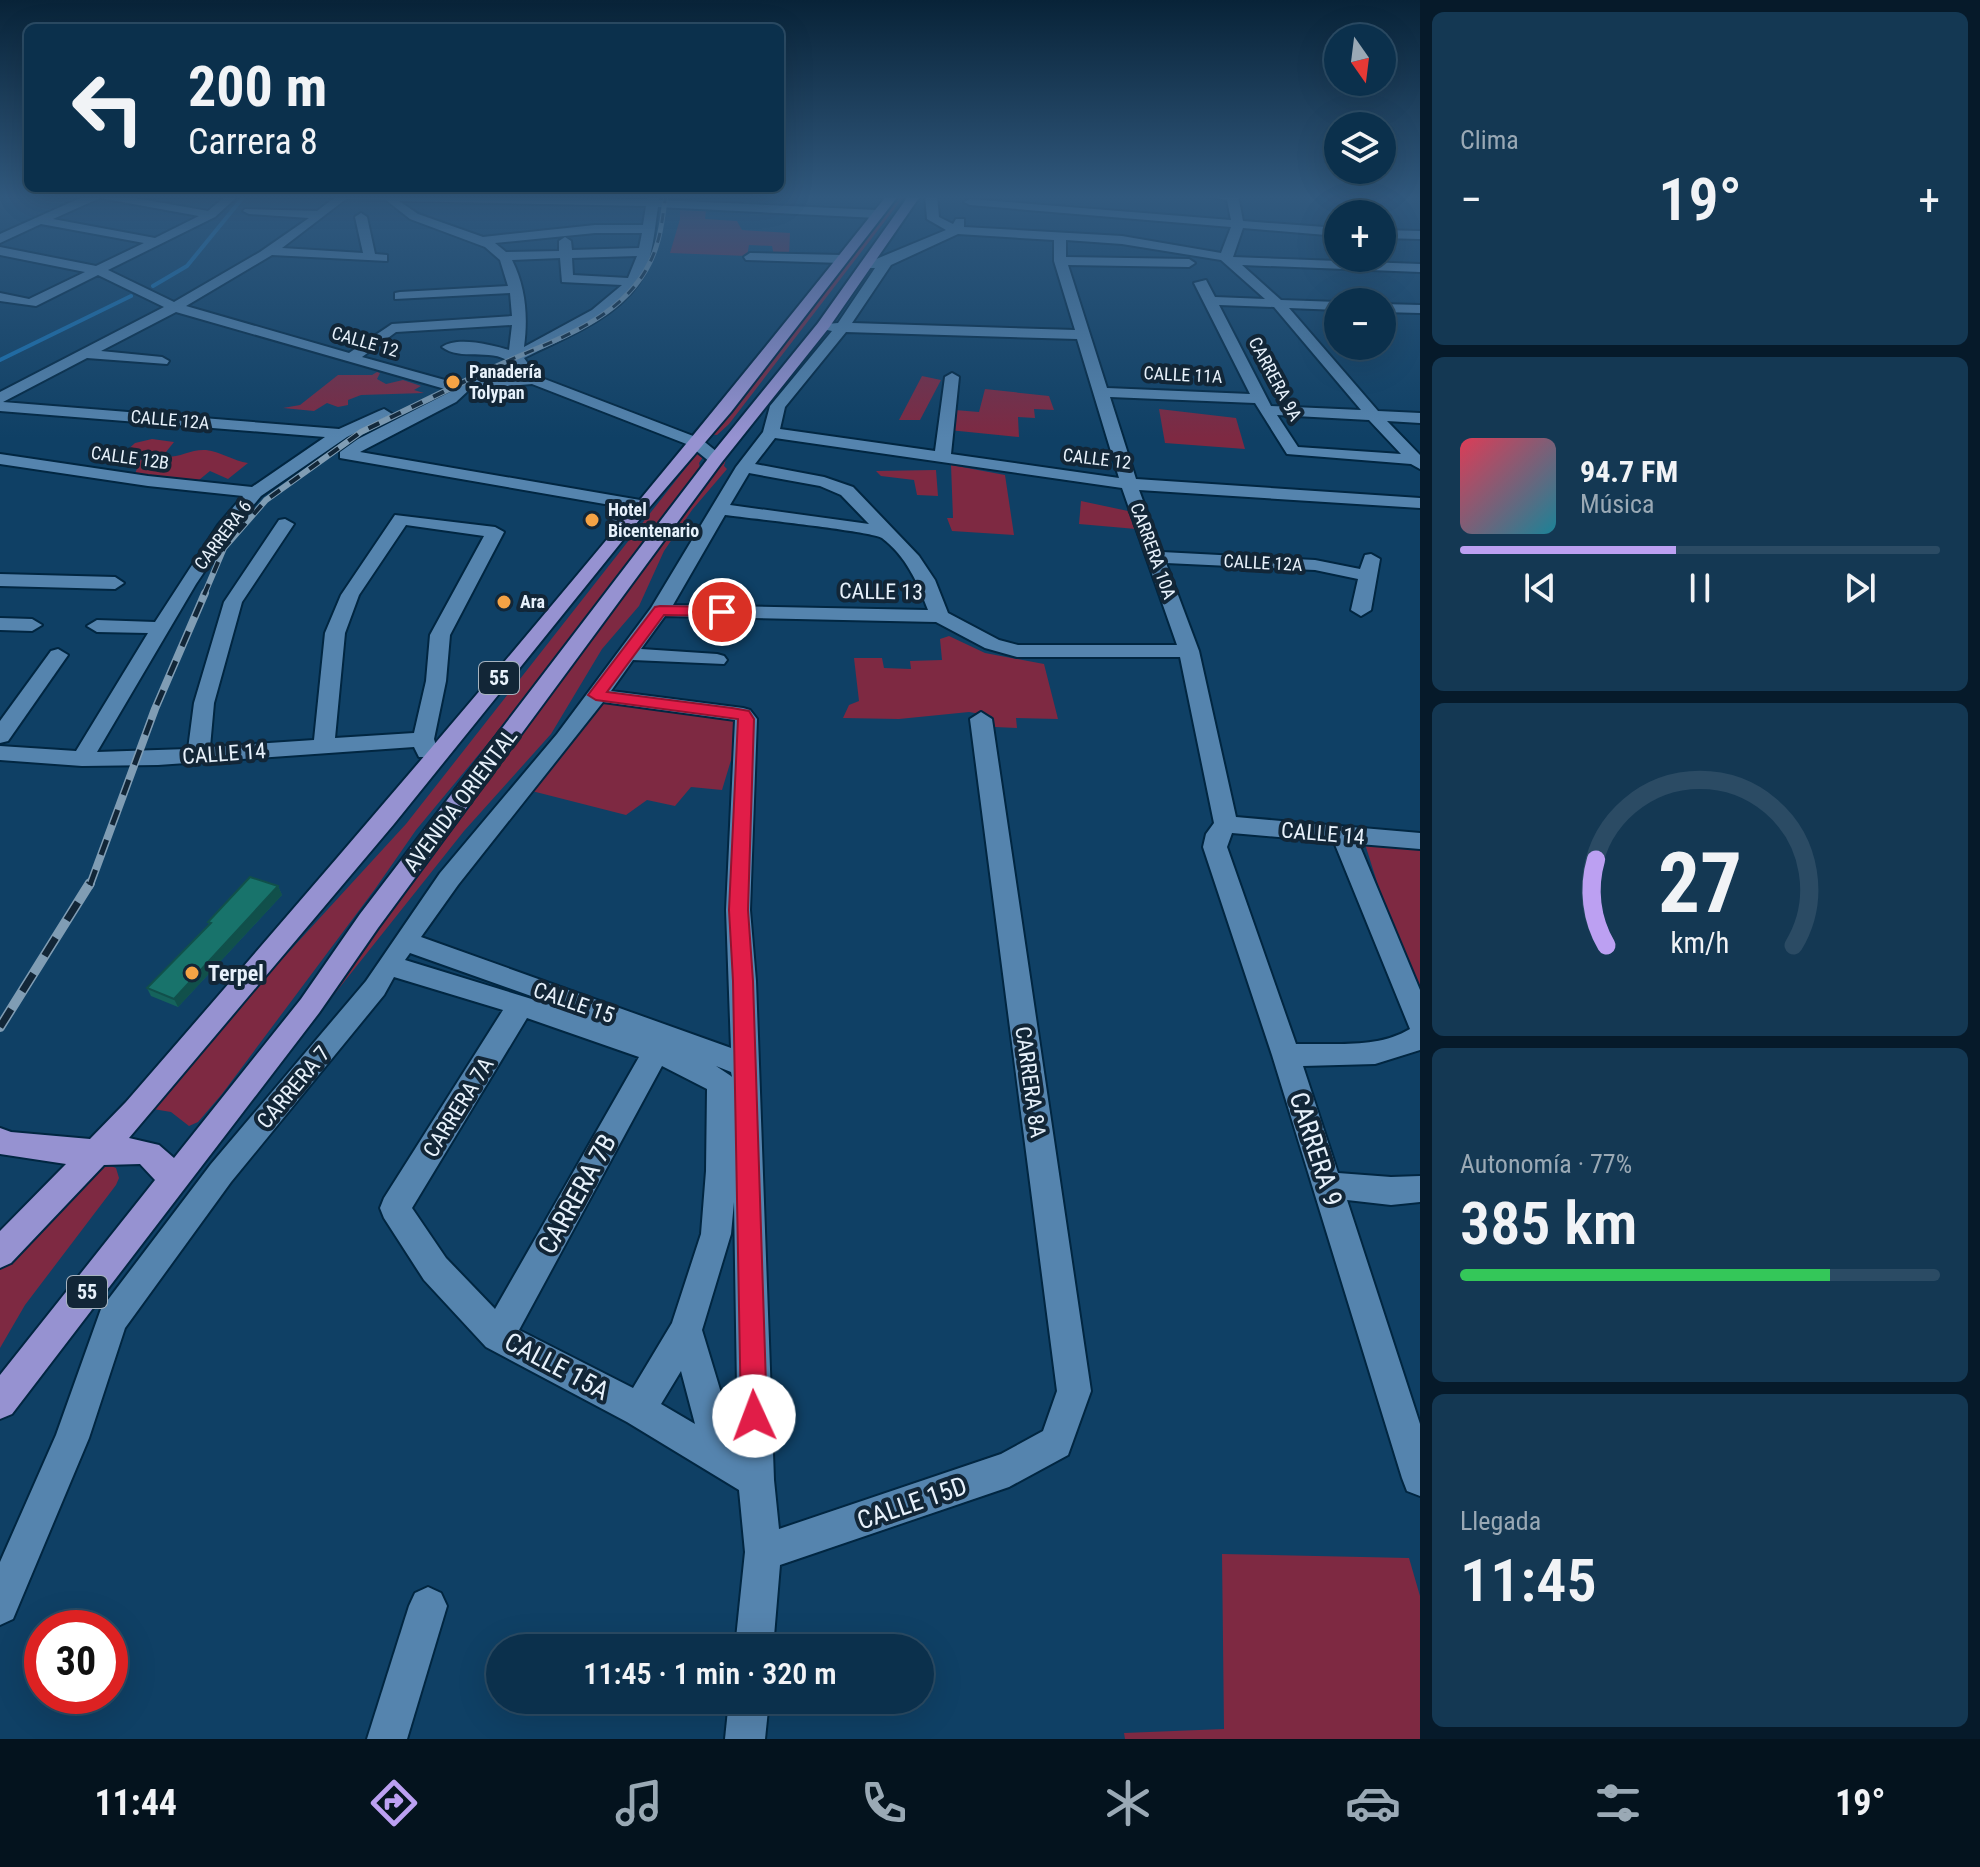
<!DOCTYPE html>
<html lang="es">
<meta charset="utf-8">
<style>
:root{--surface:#0b304c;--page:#143853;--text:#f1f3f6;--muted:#9aa9b5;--line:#2b4b64;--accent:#bca0f2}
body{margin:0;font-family:"Roboto Condensed",sans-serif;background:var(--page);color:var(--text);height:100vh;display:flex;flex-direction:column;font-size:30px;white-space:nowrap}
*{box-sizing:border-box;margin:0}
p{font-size:26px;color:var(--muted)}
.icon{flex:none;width:44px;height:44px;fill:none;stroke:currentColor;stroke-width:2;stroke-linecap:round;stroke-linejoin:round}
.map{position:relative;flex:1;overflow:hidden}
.drawer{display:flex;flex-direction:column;gap:12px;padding:12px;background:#061a2a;width:560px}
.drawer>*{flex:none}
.banner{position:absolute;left:24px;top:24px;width:760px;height:168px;border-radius:12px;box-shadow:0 8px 32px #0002,0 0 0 2px var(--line);background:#0b304c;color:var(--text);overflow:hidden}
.needle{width:52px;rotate:166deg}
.controls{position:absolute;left:1324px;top:24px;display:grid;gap:16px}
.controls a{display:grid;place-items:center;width:72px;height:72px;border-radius:50%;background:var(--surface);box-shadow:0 8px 32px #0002,0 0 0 2px var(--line);font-size:40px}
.speed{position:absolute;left:24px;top:1610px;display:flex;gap:16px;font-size:40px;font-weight:700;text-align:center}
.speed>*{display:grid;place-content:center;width:104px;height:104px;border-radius:50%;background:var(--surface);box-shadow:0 8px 32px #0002,0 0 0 2px var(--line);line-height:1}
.speed .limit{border:12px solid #d22;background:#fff;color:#111}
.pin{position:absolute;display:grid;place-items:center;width:68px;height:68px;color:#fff;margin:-34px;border:4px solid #fff;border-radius:50%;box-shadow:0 2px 8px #0007}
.me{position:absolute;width:88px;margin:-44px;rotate:358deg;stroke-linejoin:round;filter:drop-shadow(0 0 6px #0008)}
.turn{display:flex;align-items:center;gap:28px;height:168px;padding:0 32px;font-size:36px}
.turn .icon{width:104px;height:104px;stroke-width:2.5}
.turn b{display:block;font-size:56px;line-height:68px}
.big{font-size:60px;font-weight:600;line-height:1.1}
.drawer .widget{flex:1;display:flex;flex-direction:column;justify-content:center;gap:12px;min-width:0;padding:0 28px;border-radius:12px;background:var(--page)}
.drawer .dial{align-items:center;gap:0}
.dial svg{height:208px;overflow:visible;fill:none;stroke:var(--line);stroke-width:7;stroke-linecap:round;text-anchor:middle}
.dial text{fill:var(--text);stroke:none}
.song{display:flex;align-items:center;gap:24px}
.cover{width:96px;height:96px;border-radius:12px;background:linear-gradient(135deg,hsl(350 70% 55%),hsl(190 70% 35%))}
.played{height:8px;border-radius:4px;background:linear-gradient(90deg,var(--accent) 45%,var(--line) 45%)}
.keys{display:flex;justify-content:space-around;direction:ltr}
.heat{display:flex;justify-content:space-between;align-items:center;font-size:44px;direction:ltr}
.charge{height:12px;border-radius:6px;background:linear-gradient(90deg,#34c759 77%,var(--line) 0)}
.trip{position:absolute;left:486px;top:1634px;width:448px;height:80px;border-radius:40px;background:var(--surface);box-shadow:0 8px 32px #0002,0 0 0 2px var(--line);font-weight:600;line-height:80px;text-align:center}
.menu{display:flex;height:128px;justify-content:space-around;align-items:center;background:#04131e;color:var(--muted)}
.menu .icon{width:56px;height:56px}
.menu .selected{color:var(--accent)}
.menu b{font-size:36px;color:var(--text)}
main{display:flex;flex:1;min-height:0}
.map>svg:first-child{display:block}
.green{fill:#7e2942}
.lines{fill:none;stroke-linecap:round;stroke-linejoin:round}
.stream{stroke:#1874b6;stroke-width:4}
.minor-casing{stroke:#012641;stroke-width:4}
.major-casing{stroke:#012641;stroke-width:4}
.minor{fill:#5584ae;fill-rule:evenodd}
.major{fill:#9692d1;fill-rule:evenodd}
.rail-far3-casing{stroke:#809db4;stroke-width:5}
.rail-far2-casing{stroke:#809db4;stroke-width:6}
.rail-far1-casing{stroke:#809db4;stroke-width:8}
.rail-casing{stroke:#809db4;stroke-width:10}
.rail-far3{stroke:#122637;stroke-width:3;stroke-dasharray:10;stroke-linecap:butt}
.rail-far2{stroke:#122637;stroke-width:4;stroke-dasharray:12;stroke-linecap:butt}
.rail-far1{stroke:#122637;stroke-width:5;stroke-dasharray:16;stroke-linecap:butt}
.rail{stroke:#122637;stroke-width:7;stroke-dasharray:21;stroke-linecap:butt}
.wall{fill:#15635c}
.shaded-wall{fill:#11504b}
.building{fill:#18736b;stroke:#11504b;stroke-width:2}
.route{fill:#e11d48;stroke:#92132f;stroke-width:2}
.poi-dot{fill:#f5a345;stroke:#122637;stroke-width:3}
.labels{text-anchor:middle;stroke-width:8;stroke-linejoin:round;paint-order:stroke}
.far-street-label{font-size:18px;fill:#e7f1fb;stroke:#122637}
.far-poi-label{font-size:18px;font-weight:bold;fill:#e7f1fb;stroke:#122637;text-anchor:start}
.shield{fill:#122637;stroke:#a7b4c0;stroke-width:2}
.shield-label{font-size:20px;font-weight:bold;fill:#e7f1fb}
.street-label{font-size:22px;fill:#e7f1fb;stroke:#122637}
.poi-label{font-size:22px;font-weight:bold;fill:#e7f1fb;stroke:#122637;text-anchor:start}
.near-street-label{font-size:26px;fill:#e7f1fb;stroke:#122637}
</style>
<main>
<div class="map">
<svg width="1420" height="1739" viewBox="0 0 1420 1739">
<rect width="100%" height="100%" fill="#0f4065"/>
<g class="green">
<polygon points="895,195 905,195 729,424 717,435 708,434"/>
<polygon points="680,207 706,209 705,219 737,221 742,230 790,233 789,257 774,256 772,246 749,245 747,256 670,253 680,219"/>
<polygon points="377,372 380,373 377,379 386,384 403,380 421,386 414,390 424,393 361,395 348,400 348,405 338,407 327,403 314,411 283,408 300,405 338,375 372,375"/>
<polygon points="922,376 941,380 920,420 899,420"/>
<polygon points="985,389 1049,396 1054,410 1034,409 1035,418 1018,417 1019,437 949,430 955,410 979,412"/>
<polygon points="1159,409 1236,418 1245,449 1165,443"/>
<path d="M 152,439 L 174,442 L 162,457 C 181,458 190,449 206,450 C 221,452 234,461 248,463 L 228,479 L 210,471 L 199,480 L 134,476 L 141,459 L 123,454 L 135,443 Z"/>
<polygon points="699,451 706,453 699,463 700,468 499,730 416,830 375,889 222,1094 198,1122 189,1126 171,1112 153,1109 151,1104 163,1089 406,824"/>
<polygon points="722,454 726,459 724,466 727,469 692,510 664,551 639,606 602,649 551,734 464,831 212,1148"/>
<polygon points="951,465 1005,475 1014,535 952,531 947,518 953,518"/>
<polygon points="936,470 938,496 917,495 914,480 881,476 876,471"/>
<polygon points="1081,501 1128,511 1136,529 1079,524"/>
<polygon points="949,636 985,653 1044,664 1058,719 1016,718 1017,728 995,727 992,716 969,712 899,719 843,718 849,705 859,701 854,658 882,658 884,668 911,669 910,661 942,660 940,639"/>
<polygon points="596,698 744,717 722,790 691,787 675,806 647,800 626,815 524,789"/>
<polygon points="1365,844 1420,848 1420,1018"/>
<polygon points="104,1163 116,1168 119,1178 116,1185 25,1305 0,1348 0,1269 93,1168"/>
<polygon points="1222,1554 1409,1558 1420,1596 1420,1739 1125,1739 1124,1733 1224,1729"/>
</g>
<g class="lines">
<g class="stream">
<polyline points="153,286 187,266 245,195"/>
<polyline points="0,360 131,296"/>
</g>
<g class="minor-casing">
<g id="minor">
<path d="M 87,195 L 118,195 L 208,211 L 227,195 L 239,195 L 215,217 L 108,270 L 174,302 L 260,252 L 309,218 L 249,214 L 243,211 L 245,209 L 317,211 L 338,195 L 647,199 L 648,195 L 660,195 L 659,200 L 877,210 L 883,214 L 877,218 L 658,207 C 654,231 653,263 638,284 C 613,320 562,339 524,358 L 529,365 L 527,368 L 517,368 C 496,344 463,363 442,347 C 457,336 492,345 509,350 L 512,325 L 396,332 L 362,357 L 452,382 L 534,375 L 701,439 L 722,456 L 722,462 L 710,462 L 689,445 L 532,384 L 470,389 L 456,402 L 360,452 L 640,500 L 643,504 L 628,522 L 634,526 L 625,531 L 608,524 L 622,507 L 340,458 L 340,452 L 358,439 L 452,391 L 176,312 L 101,351 L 162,357 L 169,361 L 167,364 L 87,358 L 3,402 L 339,429 L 379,411 L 384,409 L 392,414 L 347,437 L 261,496 L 231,532 L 196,584 L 97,752 L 188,749 L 194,703 L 224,602 L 279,520 L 285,519 L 294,524 L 242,602 L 214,703 L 210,747 L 314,740 L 325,633 L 341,595 L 395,515 L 495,527 L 504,532 L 450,635 L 446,681 L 434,739 L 438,752 L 435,757 L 419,757 L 414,747 L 158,765 L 82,766 L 0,760 L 0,746 L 76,751 L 148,633 L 97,632 L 87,626 L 97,620 L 155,622 L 218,525 L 243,496 L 148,486 L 0,464 L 0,454 L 148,476 L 252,487 L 325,437 L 0,411 L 0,392 L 164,307 L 98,275 L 36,306 L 0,301 L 0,293 L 29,299 L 85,272 L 0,255 L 0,247 L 96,266 L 144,243 L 41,224 L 0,243 L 0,234 ZM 100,198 L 199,216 L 155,238 L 53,219 ZM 346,199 L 386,200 L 410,219 L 485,247 L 500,260 L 508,286 L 400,292 L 395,293 L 395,299 L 510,293 L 512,316 L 392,324 L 349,353 L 186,306 L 272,255 L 387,261 L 387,255 L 375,254 L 367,217 L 361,213 L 355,217 L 363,253 L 282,248 ZM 399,201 L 646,206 L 643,225 L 595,225 L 483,237 L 418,214 ZM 595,233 L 642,233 L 639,248 L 572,250 L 571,241 L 565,237 L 559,241 L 559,251 L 506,252 L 495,243 ZM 637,256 L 628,278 L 573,275 L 572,258 ZM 560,258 L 562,282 L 622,285 L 592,310 L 524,347 C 528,317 526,288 512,260 ZM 406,525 L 484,536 L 430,635 L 426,681 L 414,733 L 335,738 L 345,633 L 359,595 Z"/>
<polygon points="873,195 897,195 898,196 892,199"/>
<path d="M 925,195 L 937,195 L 939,217 L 953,224 L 956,219 L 964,219 L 964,227 L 1122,236 L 1221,253 L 1231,227 L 970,205 L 964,202 L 970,199 L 1231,220 L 1227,200 L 1201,195 L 1238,195 L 1243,221 L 1338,228 L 1338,236 L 1243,228 L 1233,257 L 1420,264 L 1420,272 L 1242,265 L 1281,300 L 1338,302 L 1338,310 L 1289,308 L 1378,411 L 1420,413 L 1420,423 L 1387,421 L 1420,455 L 1420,469 L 1411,464 L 1287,454 L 1255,403 L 1110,397 L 1136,479 L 1420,498 L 1420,508 L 1139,490 L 1162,552 L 1315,560 L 1360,569 L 1365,555 L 1371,554 L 1380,559 L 1371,610 L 1361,616 L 1351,610 L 1358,579 L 1315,570 L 1166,563 L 1199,651 L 1236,817 L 1420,833 L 1420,849 L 1359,844 L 1420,990 L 1420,1050 L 1375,1064 L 1303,1066 L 1338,1173 L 1391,1177 L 1420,1176 L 1420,1202 L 1391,1205 L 1347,1200 L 1420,1424 L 1420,1496 L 1407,1491 L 1402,1478 L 1272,1055 L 1203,847 L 1206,834 L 1214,823 L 1180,657 L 1017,657 L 985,648 L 936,622 L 665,616 L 641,649 L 717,654 L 724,656 L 727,660 L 724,664 L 633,660 L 611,691 L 743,708 L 750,710 L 757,719 L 750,910 L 756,981 L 774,1480 L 779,1529 L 1001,1454 L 1043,1431 L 1057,1391 L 970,719 L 981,712 L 992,719 L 1091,1391 L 1068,1455 L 1009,1487 L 780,1565 L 773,1648 L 735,1648 L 745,1552 L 739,1490 L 627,1422 L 486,1347 L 424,1280 L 384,1218 L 380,1208 L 384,1198 L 503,1010 L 394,977 L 384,995 L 231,1182 L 125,1328 L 89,1438 L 13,1619 L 0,1625 L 0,1562 L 56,1435 L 101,1309 L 211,1164 L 366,981 L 440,873 L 557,734 L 651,608 L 736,467 L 763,432 L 770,406 L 832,331 L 827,330 L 827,324 L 838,323 L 875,268 L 869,268 L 869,262 L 946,230 L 927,219 ZM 958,234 L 1054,240 L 1054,261 L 1075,330 L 852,323 L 891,265 ZM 1066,240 L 1122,244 L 1221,260 L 1265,299 L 1215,297 L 1206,280 L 1194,283 L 1250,394 L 1107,388 L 1068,265 L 1189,267 L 1195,263 L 1189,259 L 1066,257 ZM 1219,305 L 1274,307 L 1361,410 L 1271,406 ZM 846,332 L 1077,339 L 1119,478 L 951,454 L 959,377 L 952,373 L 945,377 L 935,451 L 780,429 L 785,407 ZM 1277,415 L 1369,420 L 1401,454 L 1298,447 ZM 775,438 L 1122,488 L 1177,645 L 1018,645 L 999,640 L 948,613 L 935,580 L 919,556 L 853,487 L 824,477 L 755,464 ZM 749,473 L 820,486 L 841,495 L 869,524 L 730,505 ZM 725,515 C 747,518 872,531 882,538 C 906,556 918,583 928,610 L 673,605 ZM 603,702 L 735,720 L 726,910 L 731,1048 L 421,937 L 458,885 ZM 1232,833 L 1334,842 L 1410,1029 C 1377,1049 1333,1043 1296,1044 L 1227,847 ZM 410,953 L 590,1017 L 405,960 ZM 527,1018 L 639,1057 L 495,1309 L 446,1258 L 412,1208 ZM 662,1066 L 707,1089 L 706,1171 L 701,1234 L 672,1323 L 633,1388 L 519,1330 ZM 716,1066 L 731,1072 L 732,1077 L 731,1076 ZM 734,1202 L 738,1449 L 702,1330 L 731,1234 ZM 681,1371 L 695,1424 L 661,1404 Z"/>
<polygon points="1382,230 1420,231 1420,239 1382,238"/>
<polygon points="750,253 842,255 848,259 842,263 746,260 744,257"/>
<polygon points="1382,304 1420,305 1420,313 1382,312"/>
<polygon points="0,574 115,577 124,583 115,589 0,586"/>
<polygon points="0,618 32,619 42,625 32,631 0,630"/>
<polygon points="58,649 68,655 8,741 0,743 0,721 51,651"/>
<polygon points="428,1587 441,1593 447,1606 407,1739 367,1739 409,1606 415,1593"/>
<polygon points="729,1700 769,1700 765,1739 725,1739"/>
</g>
</g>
<g class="major-casing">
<path id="major" d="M 887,195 L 899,195 L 731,412 L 648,509 L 394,824 L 129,1138 L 159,1145 L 174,1158 L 301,999 L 360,914 L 710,456 L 818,323 L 909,195 L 921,195 L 828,329 L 722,462 L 378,928 L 319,1013 L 12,1414 L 0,1419 L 0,1375 L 155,1180 L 140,1164 L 104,1165 L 11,1263 L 0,1268 L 0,1231 L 66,1164 L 0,1154 L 0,1128 L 11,1132 L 90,1139 L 126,1102 C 385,804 642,505 887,195 Z"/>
</g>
<use href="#minor" class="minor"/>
<use href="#major" class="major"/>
<g class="rail-far3-casing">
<path id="rail-far3" d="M 488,370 C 550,340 635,320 657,244 C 662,229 663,211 666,195"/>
</g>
<g class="rail-far2-casing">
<polyline id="rail-far2" points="204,595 224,548 266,500 361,432 492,368"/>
</g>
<g class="rail-far1-casing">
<polyline id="rail-far1" points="90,885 155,709 205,593"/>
</g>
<g class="rail-casing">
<polyline id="rail" points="0,1027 90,883"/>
</g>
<use href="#rail-far3" class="rail-far3"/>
<use href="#rail-far2" class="rail-far2"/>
<use href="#rail-far1" class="rail-far1"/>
<use href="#rail" class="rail"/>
</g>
<polygon class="wall" points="278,886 282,895 178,1007 151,996 147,988 209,924 208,922"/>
<polygon class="shaded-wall" points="278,886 282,895 178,1007 174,999"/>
<polygon class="building" points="250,877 278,886 174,999 147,988 211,923 208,922"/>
<linearGradient id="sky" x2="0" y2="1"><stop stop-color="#082338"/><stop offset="0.45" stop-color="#31597e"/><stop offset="1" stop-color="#31597e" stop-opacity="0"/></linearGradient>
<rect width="1420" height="438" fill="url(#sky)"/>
<polygon class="route" points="660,606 722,607 729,612 722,616 664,615 607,692 732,708 749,711 754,719 748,910 753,981 767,1416 763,1425 754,1429 745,1425 741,1416 733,981 729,910 738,719 596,700 588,695 655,607"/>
<g class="poi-dot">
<circle cx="453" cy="382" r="8"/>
<circle cx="592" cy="520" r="8"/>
<circle cx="504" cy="602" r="8"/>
<circle cx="192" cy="973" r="8"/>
</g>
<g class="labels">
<g class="far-street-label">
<text transform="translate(365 342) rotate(16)" y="6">CALLE 12</text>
<text transform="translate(1183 375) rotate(3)" y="6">CALLE 11A</text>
<text transform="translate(1275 379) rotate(62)" y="6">CARRERA 9A</text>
<text transform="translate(170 420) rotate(5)" y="6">CALLE 12A</text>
<text transform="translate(130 458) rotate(8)" y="6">CALLE 12B</text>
<text transform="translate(1097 459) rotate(7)" y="6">CALLE 12</text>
<text transform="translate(223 535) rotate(-53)" y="6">CARRERA 6</text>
<text transform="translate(1153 551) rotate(70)" y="6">CARRERA 10A</text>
<text transform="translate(1263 563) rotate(3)" y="6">CALLE 12A</text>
</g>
<g class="far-poi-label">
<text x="469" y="378">Panadería<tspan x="469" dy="21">Tolypan</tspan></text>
<text x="608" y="516">Hotel<tspan x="608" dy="21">Bicentenario</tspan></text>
<text x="520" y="608">Ara</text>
</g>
<g class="shield">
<rect x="479" y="662" width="40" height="32" rx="6"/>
<rect x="67" y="1276" width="40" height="32" rx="6"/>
</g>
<g class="shield-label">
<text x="499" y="685">55</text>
<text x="87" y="1299">55</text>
</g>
<g class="street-label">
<text transform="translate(881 591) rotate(1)" y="8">CALLE 13</text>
<text transform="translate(224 753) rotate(-4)" y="8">CALLE 14</text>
<text transform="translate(460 800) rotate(-53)" y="8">AVENIDA ORIENTAL</text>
<text transform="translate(1323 833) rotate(5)" y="8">CALLE 14</text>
<text transform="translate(574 1002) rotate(19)" y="8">CALLE 15</text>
<text transform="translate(1031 1082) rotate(82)" y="8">CARRERA 8A</text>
<text transform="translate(293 1087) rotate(-50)" y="8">CARRERA 7</text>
<text transform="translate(458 1107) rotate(-58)" y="8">CARRERA 7A</text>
</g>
<g class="poi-label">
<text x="208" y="981">Terpel</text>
</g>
<g class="near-street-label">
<text transform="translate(1316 1149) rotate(72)" y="9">CARRERA 9</text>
<text transform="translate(577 1194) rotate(-61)" y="9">CARRERA 7B</text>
<text transform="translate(557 1366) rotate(28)" y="9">CALLE 15A</text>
<text transform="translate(912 1503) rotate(-19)" y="9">CALLE 15D</text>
</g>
</g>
</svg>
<div class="controls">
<a><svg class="needle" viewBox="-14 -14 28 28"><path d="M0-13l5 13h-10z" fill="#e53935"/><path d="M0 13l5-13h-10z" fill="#9aa9b5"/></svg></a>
<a><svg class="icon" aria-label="layers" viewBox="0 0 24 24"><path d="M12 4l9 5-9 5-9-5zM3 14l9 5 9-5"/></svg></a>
<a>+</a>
<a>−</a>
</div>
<div class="speed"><div class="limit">30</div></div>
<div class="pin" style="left:722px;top:612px;background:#d93025"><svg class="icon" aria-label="arrive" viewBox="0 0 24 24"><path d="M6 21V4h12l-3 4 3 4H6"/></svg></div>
<svg class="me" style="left:754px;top:1416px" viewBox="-20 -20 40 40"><circle r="19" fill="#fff"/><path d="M0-13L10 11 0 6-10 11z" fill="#e11d48"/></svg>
<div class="trip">11:45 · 1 min · 320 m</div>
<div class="banner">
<div class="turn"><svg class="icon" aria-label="left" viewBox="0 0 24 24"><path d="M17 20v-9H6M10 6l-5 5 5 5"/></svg><div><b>200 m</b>Carrera 8</div></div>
</div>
</div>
<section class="drawer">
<div class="widget"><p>Clima</p>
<div class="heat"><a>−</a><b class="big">19°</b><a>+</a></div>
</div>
<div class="widget">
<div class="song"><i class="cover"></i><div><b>94.7 FM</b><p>Música</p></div></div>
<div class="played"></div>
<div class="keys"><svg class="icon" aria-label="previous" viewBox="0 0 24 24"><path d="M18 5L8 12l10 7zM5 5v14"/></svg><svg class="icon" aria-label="pause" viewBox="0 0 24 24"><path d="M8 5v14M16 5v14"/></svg><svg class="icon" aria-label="next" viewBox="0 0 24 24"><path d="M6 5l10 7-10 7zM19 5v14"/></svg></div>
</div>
<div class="widget dial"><svg viewBox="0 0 100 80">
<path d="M14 69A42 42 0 1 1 86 69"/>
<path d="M14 69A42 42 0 0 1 10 36" stroke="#bca0f2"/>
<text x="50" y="56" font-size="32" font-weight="700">27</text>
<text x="50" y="72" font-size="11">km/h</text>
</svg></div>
<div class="widget"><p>Autonomía · 77%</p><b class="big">385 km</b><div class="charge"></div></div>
<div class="widget"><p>Llegada</p><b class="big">11:45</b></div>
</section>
</main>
<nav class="menu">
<b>11:44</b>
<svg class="icon selected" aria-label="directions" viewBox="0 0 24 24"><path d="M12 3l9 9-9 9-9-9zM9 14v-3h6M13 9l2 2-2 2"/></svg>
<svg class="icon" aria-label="music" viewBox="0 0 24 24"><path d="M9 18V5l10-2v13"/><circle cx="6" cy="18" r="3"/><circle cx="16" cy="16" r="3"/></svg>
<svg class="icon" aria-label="phone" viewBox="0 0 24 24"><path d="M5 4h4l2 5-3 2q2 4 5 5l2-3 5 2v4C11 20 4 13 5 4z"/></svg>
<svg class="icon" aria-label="climate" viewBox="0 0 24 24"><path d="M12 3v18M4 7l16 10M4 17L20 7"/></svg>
<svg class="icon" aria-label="car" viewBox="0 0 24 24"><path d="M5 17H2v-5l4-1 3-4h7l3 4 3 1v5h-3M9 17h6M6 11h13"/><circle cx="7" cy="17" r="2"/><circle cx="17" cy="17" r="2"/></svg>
<svg class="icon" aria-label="filters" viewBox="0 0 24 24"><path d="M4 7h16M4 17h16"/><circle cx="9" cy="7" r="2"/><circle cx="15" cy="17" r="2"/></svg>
<b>19°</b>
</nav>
